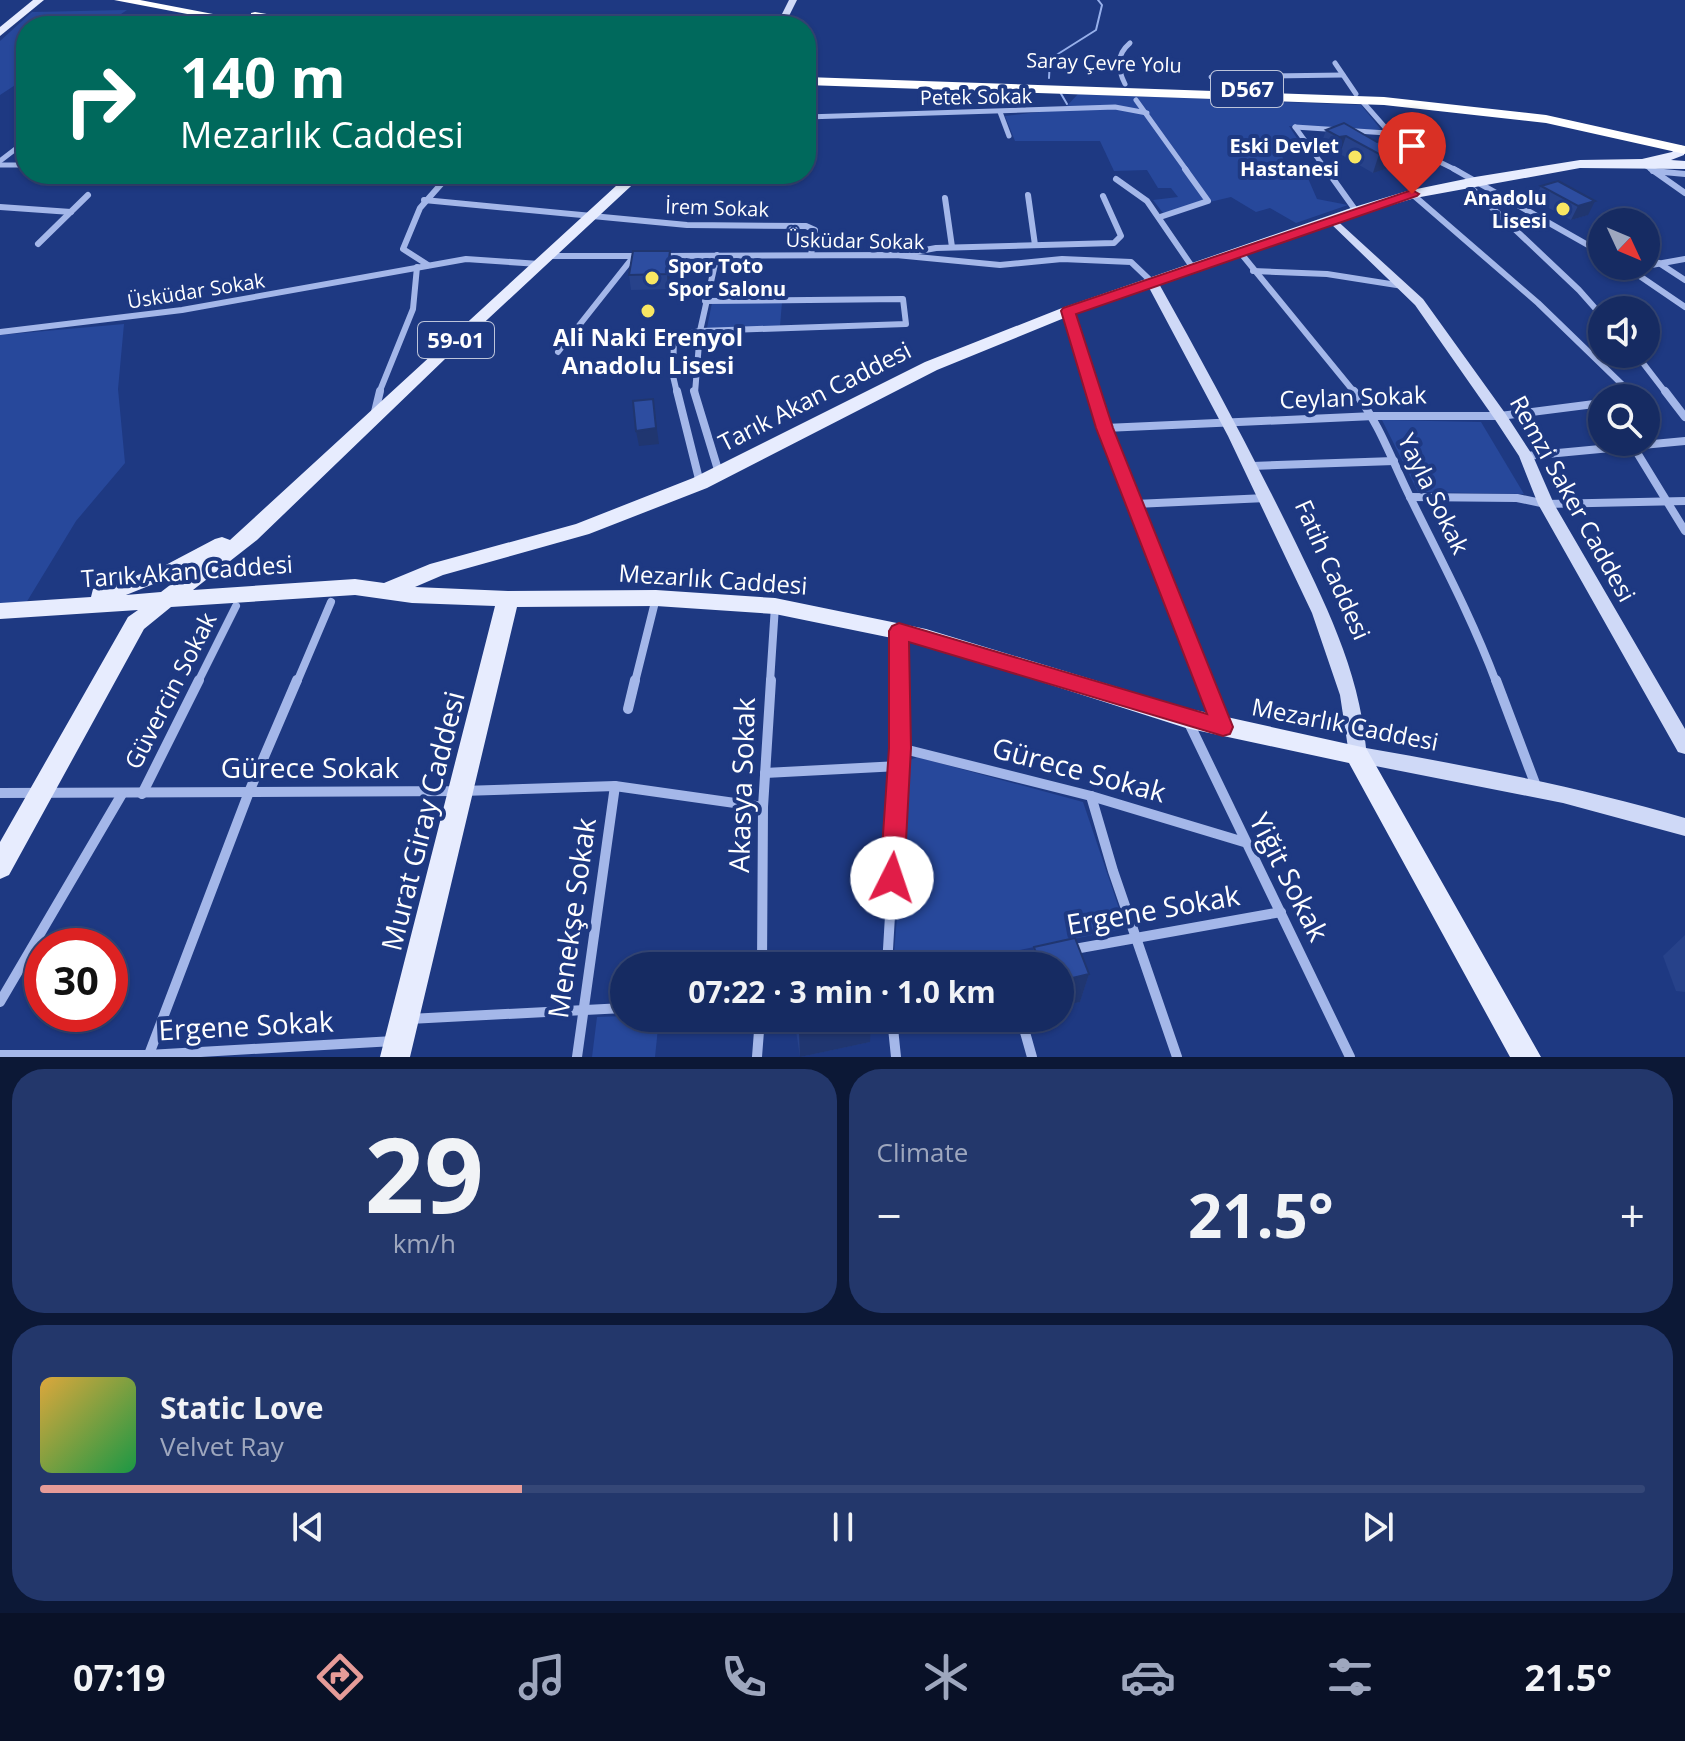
<!DOCTYPE html>
<meta charset="utf-8">
<style>
:root{--surface:#162b62;--page:#23376b;--text:#f1f3f6;--muted:#9ea7be;--line:#354777;--accent:#e69b98}
body{margin:0;font-family:"Open Sans",sans-serif;background:var(--page);color:var(--text);height:100vh;display:flex;flex-direction:column;font-size:30px;white-space:nowrap}
*{box-sizing:border-box;margin:0}
p{font-size:26px;color:var(--muted)}
.icon{flex:none;width:44px;height:44px;fill:none;stroke:currentColor;stroke-width:2;stroke-linecap:round;stroke-linejoin:round}
.map{position:relative;height:1057px;overflow:hidden}
.drawer{display:flex;flex-direction:column;gap:12px;padding:12px;background:#0c1836;flex:1}
.drawer>*{flex:none}
.guide{position:absolute;left:16px;top:16px;width:800px;height:168px;border-radius:32px;box-shadow:0 2px 6px #0004,0 0 0 2px var(--line);background:#00695c;color:#fff;overflow:hidden}
.needle{width:52px;rotate:134deg}
.buttons{position:absolute;left:1588px;top:208px;display:grid;gap:16px}
.buttons a{display:grid;place-items:center;width:72px;height:72px;border-radius:50%;background:var(--surface);box-shadow:0 2px 6px #0004,0 0 0 2px var(--line);font-size:40px}
.speed{position:absolute;left:24px;top:928px;display:flex;gap:16px;font-size:40px;font-weight:700;text-align:center}
.speed>*{display:grid;place-content:center;width:104px;height:104px;border-radius:50%;background:var(--surface);box-shadow:0 2px 6px #0004,0 0 0 2px var(--line);line-height:1}
.speed .limit{border:12px solid #d22;background:#fff;color:#111}
.pin{position:absolute;display:grid;place-items:center;width:68px;height:68px;color:#fff;margin:-82px -34px;border-radius:50% 50% 50% 0;rotate:-45deg;box-shadow:0 0 8px #0007}
.pin .icon{rotate:45deg}
.me{position:absolute;width:88px;margin:-44px;rotate:4deg;stroke-linejoin:round;filter:drop-shadow(0 0 6px #0008)}
.turn{display:flex;align-items:center;gap:28px;height:168px;padding:0 32px;font-size:36px}
.turn .icon{width:104px;height:104px;stroke-width:2.5}
.turn b{display:block;font-size:56px;line-height:68px}
.big{font-size:60px;font-weight:700;line-height:1.1}
.drawer .tile{flex:1;display:flex;flex-direction:column;justify-content:center;gap:12px;min-width:0;padding:0 28px;border-radius:32px;background:var(--page)}
.drawer .dial{align-items:center;gap:0}
.dial b{font-size:104px;line-height:1}
.song{display:flex;align-items:center;gap:24px}
.cover{width:96px;height:96px;border-radius:12px;background:linear-gradient(135deg,hsl(40 70% 55%),hsl(140 70% 35%))}
.played{height:8px;border-radius:4px;background:linear-gradient(90deg,var(--accent) 30%,var(--line) 30%)}
.keys{display:flex;justify-content:space-around;direction:ltr}
.heat{display:flex;justify-content:space-between;align-items:center;font-size:44px;direction:ltr}
.drawer .tiles{flex:1;display:grid;gap:12px;grid-template-columns:1fr 1fr}
.tile:last-child{grid-column:span 2}
.trip{position:absolute;left:610px;top:952px;width:464px;height:80px;border-radius:40px;background:var(--surface);box-shadow:0 2px 6px #0004,0 0 0 2px var(--line);font-weight:700;line-height:80px;text-align:center}
.dock{display:flex;height:128px;justify-content:space-around;align-items:center;background:#091127;color:var(--muted)}
.dock .icon{width:56px;height:56px}
.dock .current{color:var(--accent)}
.dock b{font-size:36px;color:var(--text)}
.map>svg:first-child{display:block}
.green{fill:#27489b}
.lines{fill:none;stroke-linecap:round;stroke-linejoin:round}
.stream{stroke:#97b0eb;stroke-width:2}
.street-far3{stroke:#a4b7e9;stroke-width:5}
.street-far2{stroke:#a4b7e9;stroke-width:6}
.street-far1{stroke:#a4b7e9;stroke-width:8}
.street{stroke:#a4b7e9;stroke-width:10}
.secondary{fill:#cfd9f7;fill-rule:evenodd}
.primary{fill:#e7ecfe;fill-rule:evenodd}
.highway{fill:#fff;fill-rule:evenodd}
.wall{fill:#27428a}
.shaded-wall{fill:#203670}
.building{fill:#2d4da0;stroke:#203670;stroke-width:2}
.route{fill:#e11d48;stroke:#92132f;stroke-width:2}
.poi-dot{fill:#f8e662;stroke:#1e3982;stroke-width:3}
.labels{text-anchor:middle;stroke-width:8;stroke-linejoin:round;paint-order:stroke}
.far-street-label{font-size:20px;fill:#fff;stroke:#1e3982}
.far-poi-label{font-size:20px;font-weight:bold;fill:#fff;stroke:#1e3982;text-anchor:end}
.shield{fill:#1e3982;stroke:#bcc4da;stroke-width:2}
.shield-label{font-size:22px;font-weight:bold;fill:#fff}
.poi-label{font-size:24px;font-weight:bold;fill:#fff;stroke:#1e3982}
.street-label{font-size:24px;fill:#fff;stroke:#1e3982}
.near-street-label{font-size:28px;fill:#fff;stroke:#1e3982}
</style>
<div class="map">
<svg width="1685" height="1057" viewBox="0 0 1685 1057">
<rect width="100%" height="100%" fill="#1e3982"/>
<g class="green">
<polygon points="127,10 103,26 26,26 26,78 0,95 0,41 32,12"/>
<polygon points="1078,94 1361,105 1383,132 1289,126 1300,143 1282,156 1287,168 1307,176 1317,199 1348,205 1296,223 1270,208 1256,212 1231,197 1163,213 1153,200 1178,197 1171,188 1158,188 1147,170 1114,171 1100,141 1015,141 1005,116 1064,109"/>
<polygon points="782,302 780,326 707,328 712,303"/>
<polygon points="124,324 118,389 125,463 76,521 26,603 0,605 0,335"/>
<polygon points="1382,420 1481,422 1524,494 1418,492"/>
<polygon points="917,757 1083,802 1124,923 1122,929 942,966 901,966 894,954 910,760"/>
<polygon points="624,1016 659,1018 655,1057 592,1057 597,1017"/>
</g>
<g class="lines">
<g class="stream">
<polyline points="1049,78 1050,59 1096,30 1102,5 1098,0"/>
<polyline points="1060,92 1067,104"/>
</g>
<g class="street-far3">
<polyline points="1335,63 1356,94"/>
<polyline points="1211,77 1343,75"/>
<path d="M 1125,84 C 1117,68 1116,55 1130,43"/>
<polyline points="1136,100 1187,171"/>
<polyline points="1361,100 1397,141 1458,171"/>
<polyline points="1000,112 1009,136"/>
<polyline points="806,117 1115,107 1147,113"/>
<polyline points="1295,127 1327,171"/>
<polyline points="1295,127 1387,133"/>
<polyline points="0,161 26,141"/>
<polyline points="1643,164 1654,171"/>
<polyline points="0,165 26,165"/>
<polyline points="1653,171 1656,171"/>
</g>
<g class="street-far2">
<polyline points="1326,169 1356,211"/>
<polyline points="1454,169 1602,253"/>
<polyline points="1651,169 1685,193"/>
<polyline points="1653,171 1685,174"/>
<polyline points="1116,179 1147,201 1193,268"/>
<polyline points="1466,183 1579,290 1602,316"/>
<polyline points="1412,194 1538,303 1631,393"/>
<polyline points="1028,195 1035,245"/>
<polyline points="945,198 952,247"/>
<polyline points="424,200 687,225 806,226 815,230 811,255"/>
<polyline points="0,207 71,212"/>
<polyline points="1160,217 1208,201 1185,169"/>
<polyline points="38,244 88,195"/>
<polyline points="1239,251 1355,393"/>
<polyline points="909,253 936,248 1114,243 1121,236 1103,196"/>
<polyline points="548,256 643,256"/>
<polyline points="660,256 896,255 1000,265 1062,259 1131,262 1152,282"/>
<polyline points="1659,263 1685,280"/>
<polyline points="428,265 403,249 420,208 450,174"/>
<polyline points="1625,266 1685,307"/>
<polyline points="1646,266 1685,259"/>
<polyline points="1253,271 1327,274 1403,286"/>
<polyline points="1068,311 1094,393"/>
<polyline points="0,332 182,310 466,259 539,264"/>
<polyline points="558,352 634,256"/>
<polyline points="1636,354 1666,393"/>
<polyline points="673,371 695,370"/>
<polyline points="379,393 413,309 417,267"/>
<polyline points="677,393 673,376 674,337 700,331 906,324 903,299 705,301"/>
<polyline points="695,393 700,331 717,255"/>
</g>
<g class="street-far1">
<polyline points="677,391 700,483"/>
<polyline points="694,391 719,473"/>
<polyline points="1093,391 1205,682"/>
<path d="M 1354,391 C 1380,424 1392,461 1411,499 C 1441,560 1472,618 1496,682"/>
<polyline points="1629,391 1636,398"/>
<polyline points="1665,391 1685,417"/>
<polyline points="374,416 380,391"/>
<polyline points="1105,428 1374,416 1500,416 1602,403"/>
<polyline points="1633,446 1685,531"/>
<polyline points="1526,456 1685,441"/>
<polyline points="1252,466 1394,461"/>
<polyline points="1410,497 1517,498 1546,504 1685,501"/>
<polyline points="1135,504 1266,498"/>
<polyline points="899,631 899,682"/>
<polyline points="198,682 236,606"/>
<polyline points="297,682 331,602"/>
<polyline points="635,682 656,598"/>
<polyline points="770,682 775,606"/>
</g>
<g class="street">
<polyline points="1204,680 1221,723"/>
<polyline points="1496,680 1536,786"/>
<polyline points="628,709 635,680"/>
<polyline points="1187,719 1350,1057"/>
<polyline points="900,748 1091,796 1244,842"/>
<polyline points="765,773 899,766"/>
<polyline points="0,793 462,791 615,786 763,807"/>
<polyline points="142,794 199,680"/>
<polyline points="1091,796 1113,871 1177,1057"/>
<polyline points="1069,950 1281,912"/>
<polyline points="762,966 763,807 771,680"/>
<polyline points="887,966 900,748 899,680"/>
<polyline points="986,966 1040,955"/>
<polyline points="0,1002 122,794"/>
<polyline points="892,1018 896,1057"/>
<polyline points="1021,1018 1032,1057"/>
<polyline points="409,1019 624,1008"/>
<polyline points="0,1055 148,1055 394,1041"/>
<polyline points="148,1057 249,792 297,680"/>
<polyline points="577,1057 615,786"/>
<polyline points="757,1057 760,1018"/>
</g>
<g class="secondary">
<polygon points="789,0 797,0 784,26 776,26"/>
<polygon points="1332,216 1423,299 1505,413 1533,456 1554,504 1685,729 1685,754 1678,752 1538,504 1519,456 1494,418 1415,305 1328,221 1328,217"/>
<path d="M 1152,278 L 1158,282 C 1204,364 1248,446 1290,531 C 1324,601 1359,669 1366,748 C 1474,767 1580,787 1685,818 L 1685,836 L 1563,803 L 1350,761 L 1340,695 L 1312,613 L 1228,436 L 1146,282 Z"/>
</g>
<g class="primary">
<polygon points="33,0 44,0 0,36 0,27"/>
<path d="M 1680,145 L 1685,147 L 1684,155 L 1671,160 L 1685,161 L 1685,169 L 1580,168 L 1415,198 L 1361,214 L 1074,314 L 937,370 L 707,488 L 589,534 L 443,575 L 415,587 L 508,591 L 656,590 L 775,598 L 926,629 L 1186,708 L 1366,748 L 1541,1057 L 1510,1057 L 1349,763 L 1186,728 L 926,645 L 775,614 L 656,606 L 517,607 L 410,1057 L 380,1057 L 495,606 L 412,603 L 355,595 L 171,607 L 144,629 L 9,875 L 0,879 L 0,842 L 128,617 L 138,610 L 0,619 L 0,603 L 91,597 L 93,589 L 160,568 L 215,539 L 222,537 L 230,540 L 629,174 L 644,174 L 445,359 L 257,540 L 193,590 L 355,579 L 384,583 L 430,564 L 576,524 L 693,478 L 925,362 L 1062,308 L 1351,208 L 1407,191 L 1475,177 L 1580,160 L 1642,159 L 1672,152 ZM 191,569 L 161,592 L 126,595 Z"/>
</g>
<g class="highway">
<polygon points="114,0 140,0 276,26 250,26"/>
<polygon points="255,12 313,22 319,26 294,26 251,17 251,13"/>
<polygon points="806,77 1384,97 1546,115 1685,146 1685,154 1546,123 1384,105 806,85"/>
</g>
</g>
<g class="wall">
<polygon points="1326,130 1377,142 1410,145 1404,163 1373,173 1340,154 1333,156 1320,148"/>
<polygon points="1558,181 1588,215 1571,220 1534,200 1541,186"/>
<polygon points="670,251 672,265 668,289 631,290 629,275"/>
<polygon points="1685,935 1685,992 1676,991 1663,956"/>
<polygon points="1075,938 1089,974 1080,1002 1060,1006 1060,966 1029,966 1034,947"/>
<polygon points="794,1018 796,1018 870,1042 800,1057"/>
</g>
<g class="shaded-wall">
<polygon points="1346,136 1340,154 1333,156 1339,137"/>
<polygon points="1410,145 1404,163 1373,173 1379,154"/>
<polygon points="1595,201 1588,215 1571,220 1578,206"/>
<polygon points="670,251 672,265 668,289 667,274"/>
<polygon points="655,415 659,444 639,446 636,431"/>
<polygon points="1089,974 1080,1002 1060,1006 1060,981"/>
<polygon points="859,1018 871,1018 870,1042 800,1057 799,1032"/>
</g>
<g class="building">
<polygon points="1344,123 1377,142 1396,137 1410,145 1379,154 1346,136 1339,137 1326,130"/>
<polygon points="1558,181 1595,201 1578,206 1541,186"/>
<polygon points="633,251 670,251 667,274 629,275"/>
<polygon points="653,399 656,428 636,431 633,401"/>
<polygon points="1075,938 1089,974 1060,981 1060,966 1040,966 1034,947"/>
<polygon points="796,1018 859,1018 799,1032"/>
</g>
<polygon class="route" points="1412,190 1419,194 1417,196 1076,314 1113,428 1233,727 1230,734 1223,736 909,642 911,748 904,878 900,886 892,889 884,886 880,878 889,748 889,631 892,626 899,623 1207,714 1096,428 1061,311 1063,308"/>
<g class="poi-dot">
<circle cx="1355" cy="157" r="8"/>
<circle cx="1563" cy="209" r="8"/>
<circle cx="652" cy="278" r="8"/>
<circle cx="648" cy="311" r="8"/>
</g>
<g class="labels">
<g class="far-street-label">
<text transform="translate(1104 63) rotate(2)" y="7">Saray Çevre Yolu</text>
<text transform="translate(976 97) rotate(-1)" y="7">Petek Sokak</text>
<text transform="translate(717 208) rotate(2)" y="7">İrem Sokak</text>
<text transform="translate(855 241) rotate(1)" y="7">Üsküdar Sokak</text>
<text transform="translate(196 291) rotate(-9)" y="7">Üsküdar Sokak</text>
</g>
<g class="far-poi-label">
<text x="1339" y="153">Eski Devlet<tspan x="1339" dy="23">Hastanesi</tspan></text>
<text x="1547" y="205">Anadolu<tspan x="1547" dy="23">Lisesi</tspan></text>
<text x="668" y="273" text-anchor="start">Spor Toto<tspan x="668" dy="23">Spor Salonu</tspan></text>
</g>
<g class="shield">
<rect x="1211" y="71" width="72" height="36" rx="6"/>
<rect x="418" y="322" width="76" height="36" rx="6"/>
</g>
<g class="shield-label">
<text x="1247" y="97">D567</text>
<text x="456" y="348">59-01</text>
</g>
<g class="poi-label">
<text x="648" y="346">Ali Naki Erenyol<tspan x="648" dy="28">Anadolu Lisesi</tspan></text>
</g>
<g class="street-label">
<text transform="translate(815 397) rotate(-27)" y="8">Tarık Akan Caddesi</text>
<text transform="translate(1353 398) rotate(-2)" y="8">Ceylan Sokak</text>
<text transform="translate(1433 494) rotate(64)" y="8">Yayla Sokak</text>
<text transform="translate(1572 499) rotate(61)" y="8">Remzi Saker Caddesi</text>
<text transform="translate(1332 570) rotate(66)" y="8">Fatih Caddesi</text>
<text transform="translate(187 572) rotate(-4)" y="8">Tarık Akan Caddesi</text>
<text transform="translate(713 580) rotate(4)" y="8">Mezarlık Caddesi</text>
<text transform="translate(171 691) rotate(-63)" y="8">Güvercin Sokak</text>
<text transform="translate(1345 725) rotate(11)" y="8">Mezarlık Caddesi</text>
</g>
<g class="near-street-label">
<text x="310" y="778">Gürece Sokak</text>
<text transform="translate(1079 770) rotate(15)" y="10">Gürece Sokak</text>
<text transform="translate(742 785) rotate(-88)" y="10">Akasya Sokak</text>
<text transform="translate(423 821) rotate(-76)" y="10">Murat Giray Caddesi</text>
<text transform="translate(1289 877) rotate(63)" y="10">Yiğit Sokak</text>
<text transform="translate(1153 910) rotate(-10)" y="10">Ergene Sokak</text>
<text transform="translate(572 918) rotate(-82)" y="10">Menekşe Sokak</text>
<text transform="translate(246 1026) rotate(-3)" y="10">Ergene Sokak</text>
</g>
</g>
</svg>
<div class="buttons">
<a><svg class="needle" viewBox="-14 -14 28 28"><path d="M0-13l5 13h-10z" fill="#e53935"/><path d="M0 13l5-13h-10z" fill="#9ea7be"/></svg></a>
<a><svg class="icon" aria-label="sound" viewBox="0 0 24 24"><path d="M4 9h4l5-4v14l-5-4H4zM17 9q2 3 0 6"/></svg></a>
<a><svg class="icon" aria-label="search" viewBox="0 0 24 24"><circle cx="10" cy="10" r="6"/><path d="M15 15l6 6"/></svg></a>
</div>
<div class="speed"><div class="limit">30</div></div>
<div class="pin" style="left:1412px;top:194px;background:#d93025"><svg class="icon" aria-label="arrive" viewBox="0 0 24 24"><path d="M6 21V4h12l-3 4 3 4H6"/></svg></div>
<svg class="me" style="left:892px;top:878px" viewBox="-20 -20 40 40"><circle r="19" fill="#fff"/><path d="M0-13L10 11 0 6-10 11z" fill="#e11d48"/></svg>
<div class="trip">07:22 · 3 min · 1.0 km</div>
<div class="guide">
<div class="turn"><svg class="icon" aria-label="right" viewBox="0 0 24 24"><path d="M7 20v-9h11M14 6l5 5-5 5"/></svg><div><b>140 m</b>Mezarlık Caddesi</div></div>
</div>
</div>
<section class="drawer">
<div class="tiles">
<div class="tile dial"><b>29</b><p>km/h</p></div>
<div class="tile"><p>Climate</p>
<div class="heat"><a>−</a><b class="big">21.5°</b><a>+</a></div>
</div>
<div class="tile">
<div class="song"><i class="cover"></i><div><b>Static Love</b><p>Velvet Ray</p></div></div>
<div class="played"></div>
<div class="keys"><svg class="icon" aria-label="previous" viewBox="0 0 24 24"><path d="M18 5L8 12l10 7zM5 5v14"/></svg><svg class="icon" aria-label="pause" viewBox="0 0 24 24"><path d="M8 5v14M16 5v14"/></svg><svg class="icon" aria-label="next" viewBox="0 0 24 24"><path d="M6 5l10 7-10 7zM19 5v14"/></svg></div>
</div>
</div>
</section>
<nav class="dock">
<b>07:19</b>
<svg class="icon current" aria-label="directions" viewBox="0 0 24 24"><path d="M12 3l9 9-9 9-9-9zM9 14v-3h6M13 9l2 2-2 2"/></svg>
<svg class="icon" aria-label="music" viewBox="0 0 24 24"><path d="M9 18V5l10-2v13"/><circle cx="6" cy="18" r="3"/><circle cx="16" cy="16" r="3"/></svg>
<svg class="icon" aria-label="phone" viewBox="0 0 24 24"><path d="M5 4h4l2 5-3 2q2 4 5 5l2-3 5 2v4C11 20 4 13 5 4z"/></svg>
<svg class="icon" aria-label="climate" viewBox="0 0 24 24"><path d="M12 3v18M4 7l16 10M4 17L20 7"/></svg>
<svg class="icon" aria-label="car" viewBox="0 0 24 24"><path d="M5 17H2v-5l4-1 3-4h7l3 4 3 1v5h-3M9 17h6M6 11h13"/><circle cx="7" cy="17" r="2"/><circle cx="17" cy="17" r="2"/></svg>
<svg class="icon" aria-label="filters" viewBox="0 0 24 24"><path d="M4 7h16M4 17h16"/><circle cx="9" cy="7" r="2"/><circle cx="15" cy="17" r="2"/></svg>
<b>21.5°</b>
</nav>
